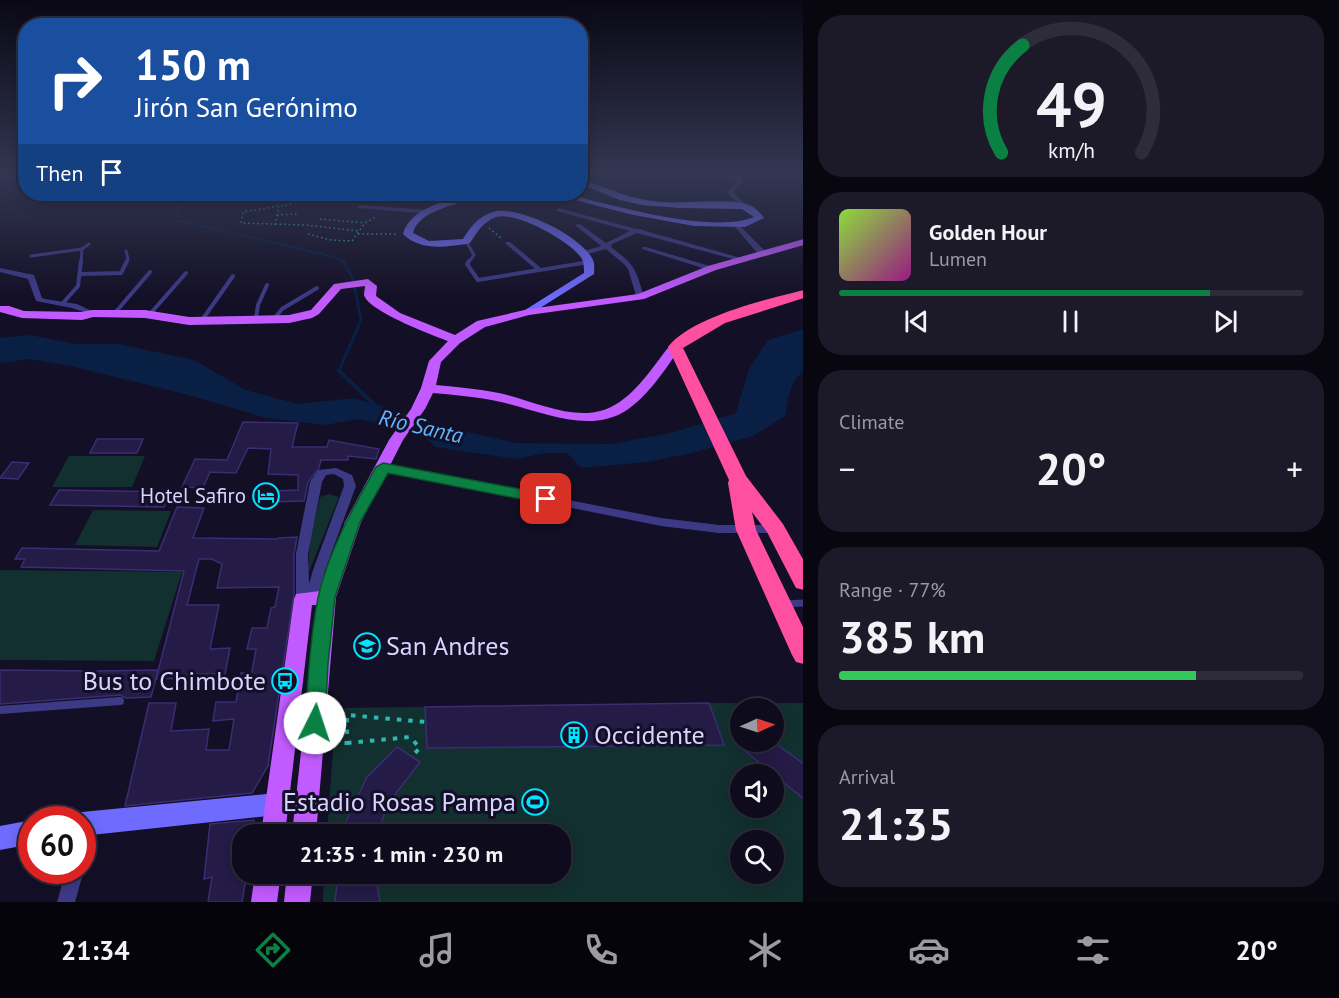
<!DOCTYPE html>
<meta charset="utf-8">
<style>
:root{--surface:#0e0b1c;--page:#1c1929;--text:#f1f3f6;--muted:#9b9ba3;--line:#2e2b3b;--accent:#0b8043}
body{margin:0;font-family:"PT Sans",sans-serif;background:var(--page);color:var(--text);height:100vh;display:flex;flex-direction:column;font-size:22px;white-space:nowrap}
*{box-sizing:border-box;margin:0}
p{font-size:20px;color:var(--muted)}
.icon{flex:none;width:33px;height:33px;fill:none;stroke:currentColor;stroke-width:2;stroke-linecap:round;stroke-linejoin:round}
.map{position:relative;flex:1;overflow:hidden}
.details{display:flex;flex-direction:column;gap:15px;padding:15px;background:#08060f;width:536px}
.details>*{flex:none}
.guide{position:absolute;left:18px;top:18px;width:570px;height:183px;border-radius:24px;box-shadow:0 3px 15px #0003,0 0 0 2px var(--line);background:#1a4fa0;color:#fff;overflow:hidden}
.needle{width:39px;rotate:87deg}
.controls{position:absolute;left:730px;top:698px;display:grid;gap:12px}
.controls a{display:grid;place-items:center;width:54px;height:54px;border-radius:50%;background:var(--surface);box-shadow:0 3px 15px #0003,0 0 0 2px var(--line);font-size:30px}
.speed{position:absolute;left:18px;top:806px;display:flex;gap:12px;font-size:30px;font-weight:700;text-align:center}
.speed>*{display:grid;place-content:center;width:78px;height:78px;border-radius:50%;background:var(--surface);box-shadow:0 3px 15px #0003,0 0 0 2px var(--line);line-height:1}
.speed .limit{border:9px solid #d22;background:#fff;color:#111}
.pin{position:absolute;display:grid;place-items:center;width:51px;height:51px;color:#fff;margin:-26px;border-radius:12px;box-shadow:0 3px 9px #0006}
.me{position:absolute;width:66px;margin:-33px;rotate:4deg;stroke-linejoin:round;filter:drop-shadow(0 0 4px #0008)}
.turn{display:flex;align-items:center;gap:21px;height:126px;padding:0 18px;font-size:27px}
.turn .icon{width:78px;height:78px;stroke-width:2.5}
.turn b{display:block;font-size:42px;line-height:51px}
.then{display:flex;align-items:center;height:57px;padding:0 18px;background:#0003;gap:12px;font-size:22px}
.big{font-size:45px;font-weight:800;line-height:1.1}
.details .card{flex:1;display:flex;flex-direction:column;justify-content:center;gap:9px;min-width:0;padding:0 21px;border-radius:24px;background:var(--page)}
.details .dial{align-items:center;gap:0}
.dial svg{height:156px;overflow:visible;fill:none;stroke:var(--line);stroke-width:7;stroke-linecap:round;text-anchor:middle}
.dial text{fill:var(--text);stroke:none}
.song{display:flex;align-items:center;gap:18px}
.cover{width:72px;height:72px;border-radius:9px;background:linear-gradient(135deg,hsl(90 70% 55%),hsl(310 70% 35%))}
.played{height:6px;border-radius:3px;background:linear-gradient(90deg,var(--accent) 80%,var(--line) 80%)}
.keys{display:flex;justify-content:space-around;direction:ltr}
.heat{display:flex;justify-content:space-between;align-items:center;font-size:33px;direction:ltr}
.charge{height:9px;border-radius:4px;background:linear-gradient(90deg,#34c759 77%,var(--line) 0)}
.trip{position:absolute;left:232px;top:824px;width:339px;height:60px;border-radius:24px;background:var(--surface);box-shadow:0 3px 15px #0003,0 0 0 2px var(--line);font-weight:800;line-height:60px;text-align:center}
.dock{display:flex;height:96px;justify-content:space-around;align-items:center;background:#06040b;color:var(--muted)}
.dock .icon{width:42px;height:42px}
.dock .current{color:var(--accent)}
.dock b{font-size:27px;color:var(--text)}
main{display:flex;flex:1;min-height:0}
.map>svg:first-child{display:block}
.green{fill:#12302f;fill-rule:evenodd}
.water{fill:#0a1f44}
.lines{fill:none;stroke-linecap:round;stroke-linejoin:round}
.stream-far2{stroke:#0a1f44;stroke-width:2}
.stream-far1{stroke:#0a1f44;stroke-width:3}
.stream{stroke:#0a1f44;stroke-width:4}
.building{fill:#241b47;stroke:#3b2d73;stroke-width:1.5}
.path-far1{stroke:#2fb8b0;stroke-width:1.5;stroke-dasharray:1.5 3;stroke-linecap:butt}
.path{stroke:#2fb8b0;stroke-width:4;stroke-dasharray:4.5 7;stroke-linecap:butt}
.lane-far3{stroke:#3d3a85;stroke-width:3}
.lane-far2{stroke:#3d3a85;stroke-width:4}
.lane-far1{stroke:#3d3a85;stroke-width:7}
.lane{stroke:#3d3a85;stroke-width:8}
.street{fill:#3d3a85;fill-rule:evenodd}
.secondary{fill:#6f6bff;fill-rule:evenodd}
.primary{fill:#c25bff;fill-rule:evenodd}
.highway{fill:#ff4fa3;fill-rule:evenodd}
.route{fill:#0b8043;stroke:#07532c;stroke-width:1.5}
.labels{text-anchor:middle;stroke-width:6;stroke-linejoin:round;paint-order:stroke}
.poi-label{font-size:21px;fill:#d9d4ff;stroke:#130f26;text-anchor:end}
.water-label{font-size:22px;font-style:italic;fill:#62b6ff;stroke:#130f26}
.near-poi-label{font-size:26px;fill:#d9d4ff;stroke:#130f26;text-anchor:start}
</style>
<main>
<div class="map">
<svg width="804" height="902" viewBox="0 0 804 902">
<rect width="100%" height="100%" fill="#130f26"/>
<g class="green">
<polygon points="69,456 145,456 132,487 52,487"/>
<polygon points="329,494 339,497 308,574 310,541 320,497"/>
<polygon points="93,510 171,511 157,547 75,545"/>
<polygon points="0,570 182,572 154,661 0,660"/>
<path d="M 726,703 L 803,703 L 803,902 L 323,902 L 324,873 L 561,873 L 561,834 L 327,834 L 336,708 ZM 741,708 L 774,708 L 774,741 L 741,741 ZM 741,774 L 774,774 L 774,807 L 741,807 ZM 741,840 L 774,840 L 774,873 L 741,873 Z"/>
</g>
<path class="water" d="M 804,329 L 803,372 C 790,380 788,401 785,416 L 753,436 L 692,453 L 647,462 L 581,468 L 567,453 L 545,453 L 516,459 L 435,447 L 418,431 L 359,419 L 325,425 L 266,418 L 192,396 L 75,367 L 30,359 L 0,363 L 0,338 L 30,335 L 77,344 L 118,344 L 194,360 L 246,390 L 298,404 L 354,398 L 454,429 L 515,443 L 611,444 L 671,433 L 736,413 L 749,369 L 768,340 Z"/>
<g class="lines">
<polyline class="stream-far2" points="216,194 176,202 179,221 322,254 342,260 343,263"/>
<polyline class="stream-far1" points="341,373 339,371 361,320 353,279 343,261"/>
<polyline class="stream" points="339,371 376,406"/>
</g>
<g class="building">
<polygon points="243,422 298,423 292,447 327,447 329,440 379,449 376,459 348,456 348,460 321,460 319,468 308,482 304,501 270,502 270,491 298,490 298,475 268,474 271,449 248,448 236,473 210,472 203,488 182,487 195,459 227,460"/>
<polygon points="97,439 143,439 137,453 90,453"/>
<polygon points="12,462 29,463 18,479 0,478"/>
<polygon points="59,490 170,492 164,507 50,505"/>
<polygon points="177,507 204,508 193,538 277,539 278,538 297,537 294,554 294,594 268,766 252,793 125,806 149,703 176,703 171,731 209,729 206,750 229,750 234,719 213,721 216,702 236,702 241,673 252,672 256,649 247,649 252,628 267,628 271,608 275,607 279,587 217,588 222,564 212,559 199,559 187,605 219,605 210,649 230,648 225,674 188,674 187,678 156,679 184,571 21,567 25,559 15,559 22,548 159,551"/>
<polygon points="0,670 97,671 158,670 151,697 126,698 120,695 0,704"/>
<polygon points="709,703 724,745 427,748 425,707"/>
<polygon points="752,741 772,741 804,764 804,799 745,751"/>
<polygon points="397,747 420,762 387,805 378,834 340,834 367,777"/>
<polygon points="254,820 252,834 243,834 243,873 247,873 242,902 208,902 212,877 204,879 210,824"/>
<polygon points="338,873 375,873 380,902 335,902"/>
</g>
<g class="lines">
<g class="path-far1">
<polyline points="326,194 286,205 243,212 241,223 305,225 359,231"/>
<polyline points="329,194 343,200 358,197"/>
<polyline points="411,194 411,202"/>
<polyline points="277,215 298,214"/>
<polyline points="320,219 365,223"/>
<polyline points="275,225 279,207"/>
<polyline points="489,228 501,238"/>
<polyline points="308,234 331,240 352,241 365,223 377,216"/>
<polyline points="358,234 397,234"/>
</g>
<g class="path">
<polyline points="333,743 347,743 347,715 426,722"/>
<polyline points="347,743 410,737 420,748 412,756"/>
</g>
<g class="lane-far3">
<polyline points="466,241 474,255 468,263"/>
<polyline points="126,251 128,259 126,263"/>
<polyline points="31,256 82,249"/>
<polyline points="81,263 82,249 89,244"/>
</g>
<g class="lane-far2">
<polyline points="469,261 467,264 478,280 539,270"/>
<polyline points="81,274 121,273 127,261"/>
<polyline points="63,303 78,286 81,261"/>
<polyline points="114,314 150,272"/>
<polyline points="150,314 186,273"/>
<polyline points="256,318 258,305 267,285"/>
<polyline points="274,319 282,309 317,288"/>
<polyline points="202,320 233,276"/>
</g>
<polyline class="lane-far1" points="785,604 804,603"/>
<polyline class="lane" points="0,710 120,701"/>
<g class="street">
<polygon points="735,174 741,174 743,181 733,192 746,205 746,207 742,207 726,192 737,181"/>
<polygon points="360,205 429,210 432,212 429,214 358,208 357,207"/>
<path d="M 559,208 L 636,229 L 641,229 L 642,230 L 748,260 L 744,262 L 637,233 L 612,244 L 611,247 C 635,265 636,269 644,297 L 643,299 L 637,299 L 628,269 L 624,264 L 606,249 L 581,256 L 581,252 L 601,246 L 575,225 L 580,224 L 606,243 L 630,231 L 557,211 L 556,210 Z"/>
<polygon points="735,225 739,225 765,251 765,255 759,255 735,227"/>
<polygon points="506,242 510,242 541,268 589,260 593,262 589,264 539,272 506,244"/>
<polygon points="642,247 646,247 716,268 709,270 642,249"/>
<polygon points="0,268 34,275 42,298 45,299 77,304 96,313 92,315 72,308 36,301 28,279 0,272"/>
<polygon points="383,464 661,518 719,525 776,525 780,526 782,529 780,532 776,533 719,533 661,526 379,469 378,467"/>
<path d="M 336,468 L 352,475 L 356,486 L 325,570 L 318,598 L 317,601 L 303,604 L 298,602 L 296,599 L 296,554 L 310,482 L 318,470 ZM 334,474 L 343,479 L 344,486 L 313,570 L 309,584 L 308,554 L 322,482 L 326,475 Z"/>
<polygon points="87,816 93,818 95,824 88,847 82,849 82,819 81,819"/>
<polygon points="82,867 84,870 75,902 57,902 66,870 82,870"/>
</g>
<g class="secondary">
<path d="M 580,179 C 608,188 632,200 661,202 C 685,204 726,198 746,204 C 754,206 759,211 764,218 L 745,227 L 694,226 L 629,214 L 552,194 C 568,192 585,199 602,203 C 640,212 717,232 754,217 L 742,209 L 680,208 L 642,205 L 620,200 L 580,184 Z"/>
<path d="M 468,194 L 479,194 C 462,206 419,208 413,233 L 429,241 L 463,239 C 471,226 478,217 493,212 C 518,204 583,237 593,260 C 595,264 594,270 594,274 L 529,315 L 523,312 L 525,310 L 584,273 C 584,268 584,263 582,259 C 572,242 517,211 496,217 C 483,222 477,232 470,243 L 466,244 C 444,247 420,251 403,234 C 410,208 446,201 468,194 Z"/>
<polygon points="277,793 285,796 289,804 285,812 277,815 82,836 82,819 72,819 74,816 82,812"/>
<polygon points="32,820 32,844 0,850 0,826"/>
</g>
<g class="primary">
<path d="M 804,239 L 804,245 L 716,270 L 644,299 L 529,315 L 485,327 L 460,343 L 441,362 L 436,385 C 457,387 478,389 499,393 C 533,400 577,424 611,407 C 636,395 653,366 671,344 L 679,344 L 681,347 C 666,368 649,395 627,410 C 589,435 541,411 501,402 C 479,397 456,395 433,393 L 425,409 L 403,440 L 361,522 L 336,597 L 316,834 L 292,834 L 317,605 L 312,605 L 285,834 L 261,834 L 294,599 L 296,594 L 320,591 L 345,522 L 389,440 L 411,409 L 421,388 L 429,361 L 448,341 C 432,335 368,311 364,295 C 364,292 365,289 365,286 L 341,289 L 319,314 L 312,318 L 289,323 L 189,325 L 145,318 L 93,317 L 82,320 L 22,318 L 0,312 L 0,306 L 9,306 L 24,311 L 81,312 L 92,310 L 145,310 L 189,317 L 289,315 L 311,310 L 334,284 L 368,279 L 377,286 L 376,296 L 400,313 L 455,335 L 477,321 L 529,309 L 638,294 L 708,266 Z"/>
<polygon points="255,873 281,873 277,902 251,902"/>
<polygon points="287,873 313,873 310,902 284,902"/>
</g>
<path class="highway" d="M 804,290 L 804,298 L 725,323 L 683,348 L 746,476 L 783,524 L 804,561 L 804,590 L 796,588 L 767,532 L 752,512 L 756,530 L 804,629 L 804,664 L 796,662 L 792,655 L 736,530 L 728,483 L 729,480 L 668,347 C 691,317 767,299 804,290 Z"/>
</g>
<linearGradient id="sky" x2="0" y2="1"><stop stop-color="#0a0815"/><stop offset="0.58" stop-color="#333752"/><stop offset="1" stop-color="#333752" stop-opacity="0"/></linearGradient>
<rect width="804" height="300" fill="url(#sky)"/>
<path class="route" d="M 383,463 L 546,494 L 553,499 L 546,504 L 388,473 L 360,522 L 335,597 L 328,664 L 325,723 L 322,729 L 315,732 L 308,729 L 305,723 C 308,682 310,639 318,598 C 328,552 353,508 376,467 Z"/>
<defs>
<g id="hotel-ring" transform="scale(1.35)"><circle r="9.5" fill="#130f26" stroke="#00e5ff" stroke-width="1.5"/><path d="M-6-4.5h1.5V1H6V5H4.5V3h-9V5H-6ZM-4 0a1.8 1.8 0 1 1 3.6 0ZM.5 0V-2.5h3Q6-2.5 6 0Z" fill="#00e5ff"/></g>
<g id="school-ring" transform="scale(1.35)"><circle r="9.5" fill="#130f26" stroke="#00e5ff" stroke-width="1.5"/><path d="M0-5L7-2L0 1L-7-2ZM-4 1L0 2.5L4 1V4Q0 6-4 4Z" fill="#00e5ff"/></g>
<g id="bus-ring" transform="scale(1.35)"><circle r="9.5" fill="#130f26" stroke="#00e5ff" stroke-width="1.5"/><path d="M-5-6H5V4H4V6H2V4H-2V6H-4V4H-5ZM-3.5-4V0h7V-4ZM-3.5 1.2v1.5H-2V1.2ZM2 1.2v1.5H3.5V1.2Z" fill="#00e5ff"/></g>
<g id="building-ring" transform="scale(1.35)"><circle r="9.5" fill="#130f26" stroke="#00e5ff" stroke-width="1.5"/><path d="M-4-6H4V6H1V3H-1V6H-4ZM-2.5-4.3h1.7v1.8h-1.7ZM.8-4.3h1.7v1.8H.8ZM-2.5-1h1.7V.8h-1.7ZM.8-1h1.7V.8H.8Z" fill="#00e5ff"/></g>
<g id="stadium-ring" transform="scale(1.35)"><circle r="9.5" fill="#130f26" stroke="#00e5ff" stroke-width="1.5"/><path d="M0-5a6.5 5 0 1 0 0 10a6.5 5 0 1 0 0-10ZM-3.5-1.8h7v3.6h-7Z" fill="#00e5ff"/></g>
</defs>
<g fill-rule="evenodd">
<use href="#hotel-ring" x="266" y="496"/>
<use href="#school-ring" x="367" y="646"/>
<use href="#bus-ring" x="285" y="681"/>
<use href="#building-ring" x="574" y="735"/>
<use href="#stadium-ring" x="535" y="802"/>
</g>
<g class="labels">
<g class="poi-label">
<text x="246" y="503">Hotel Safiro</text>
</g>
<g class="water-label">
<text transform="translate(421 426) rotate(13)" y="8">Río Santa</text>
</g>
<g class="near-poi-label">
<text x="386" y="655">San Andres</text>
<text x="266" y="690" text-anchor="end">Bus to Chimbote</text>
<text x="594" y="744">Occidente</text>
<text x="516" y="811" text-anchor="end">Estadio Rosas Pampa</text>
</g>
</g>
</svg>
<div class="controls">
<a><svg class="needle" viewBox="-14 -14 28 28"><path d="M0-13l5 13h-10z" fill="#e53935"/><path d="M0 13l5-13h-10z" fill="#9b9ba3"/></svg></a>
<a><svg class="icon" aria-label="sound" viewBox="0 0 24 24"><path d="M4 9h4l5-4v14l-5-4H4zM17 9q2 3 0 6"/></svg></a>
<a><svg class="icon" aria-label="search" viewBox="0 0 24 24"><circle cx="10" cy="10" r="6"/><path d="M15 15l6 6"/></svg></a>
</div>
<div class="speed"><div class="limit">60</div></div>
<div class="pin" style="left:546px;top:499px;background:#d93025"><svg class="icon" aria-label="arrive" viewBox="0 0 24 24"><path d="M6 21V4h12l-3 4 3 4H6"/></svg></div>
<svg class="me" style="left:315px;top:723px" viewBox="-20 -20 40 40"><circle r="19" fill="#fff"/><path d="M0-13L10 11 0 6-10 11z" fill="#0b8043"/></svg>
<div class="trip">21:35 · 1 min · 230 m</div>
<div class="guide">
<div class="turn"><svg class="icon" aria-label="right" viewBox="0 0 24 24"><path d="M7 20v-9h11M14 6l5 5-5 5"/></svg><div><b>150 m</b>Jirón San Gerónimo</div></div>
<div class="then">Then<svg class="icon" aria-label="arrive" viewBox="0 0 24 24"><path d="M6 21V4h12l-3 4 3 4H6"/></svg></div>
</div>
</div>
<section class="details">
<div class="card dial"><svg viewBox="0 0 100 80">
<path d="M14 69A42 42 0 1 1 86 69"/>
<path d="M14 69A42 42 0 0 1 25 14" stroke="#0b8043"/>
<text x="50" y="56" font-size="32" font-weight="700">49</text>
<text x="50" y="72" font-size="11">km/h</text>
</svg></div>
<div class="card">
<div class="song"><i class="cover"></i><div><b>Golden Hour</b><p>Lumen</p></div></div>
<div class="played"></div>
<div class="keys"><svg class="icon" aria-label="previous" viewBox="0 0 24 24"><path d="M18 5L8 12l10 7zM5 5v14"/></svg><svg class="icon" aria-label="pause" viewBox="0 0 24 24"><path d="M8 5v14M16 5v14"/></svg><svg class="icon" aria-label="next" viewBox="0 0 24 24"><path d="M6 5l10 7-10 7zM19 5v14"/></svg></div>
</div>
<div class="card"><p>Climate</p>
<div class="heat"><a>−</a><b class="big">20°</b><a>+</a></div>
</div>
<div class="card"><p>Range · 77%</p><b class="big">385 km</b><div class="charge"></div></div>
<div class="card"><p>Arrival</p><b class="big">21:35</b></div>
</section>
</main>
<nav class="dock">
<b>21:34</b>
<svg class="icon current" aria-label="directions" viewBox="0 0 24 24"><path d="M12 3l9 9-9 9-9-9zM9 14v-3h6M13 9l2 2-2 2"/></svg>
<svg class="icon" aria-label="music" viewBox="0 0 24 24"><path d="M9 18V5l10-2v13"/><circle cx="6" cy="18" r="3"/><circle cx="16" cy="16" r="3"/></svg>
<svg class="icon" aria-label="phone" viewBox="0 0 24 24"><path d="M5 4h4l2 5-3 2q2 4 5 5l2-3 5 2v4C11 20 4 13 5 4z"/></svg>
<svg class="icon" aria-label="climate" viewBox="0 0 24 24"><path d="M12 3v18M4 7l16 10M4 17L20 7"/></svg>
<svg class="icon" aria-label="car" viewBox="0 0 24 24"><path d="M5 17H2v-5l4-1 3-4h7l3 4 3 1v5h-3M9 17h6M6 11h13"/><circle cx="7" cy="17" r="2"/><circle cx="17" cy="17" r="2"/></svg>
<svg class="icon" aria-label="filters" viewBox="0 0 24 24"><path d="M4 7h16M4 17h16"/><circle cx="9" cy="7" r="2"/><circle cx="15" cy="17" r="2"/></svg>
<b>20°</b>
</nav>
